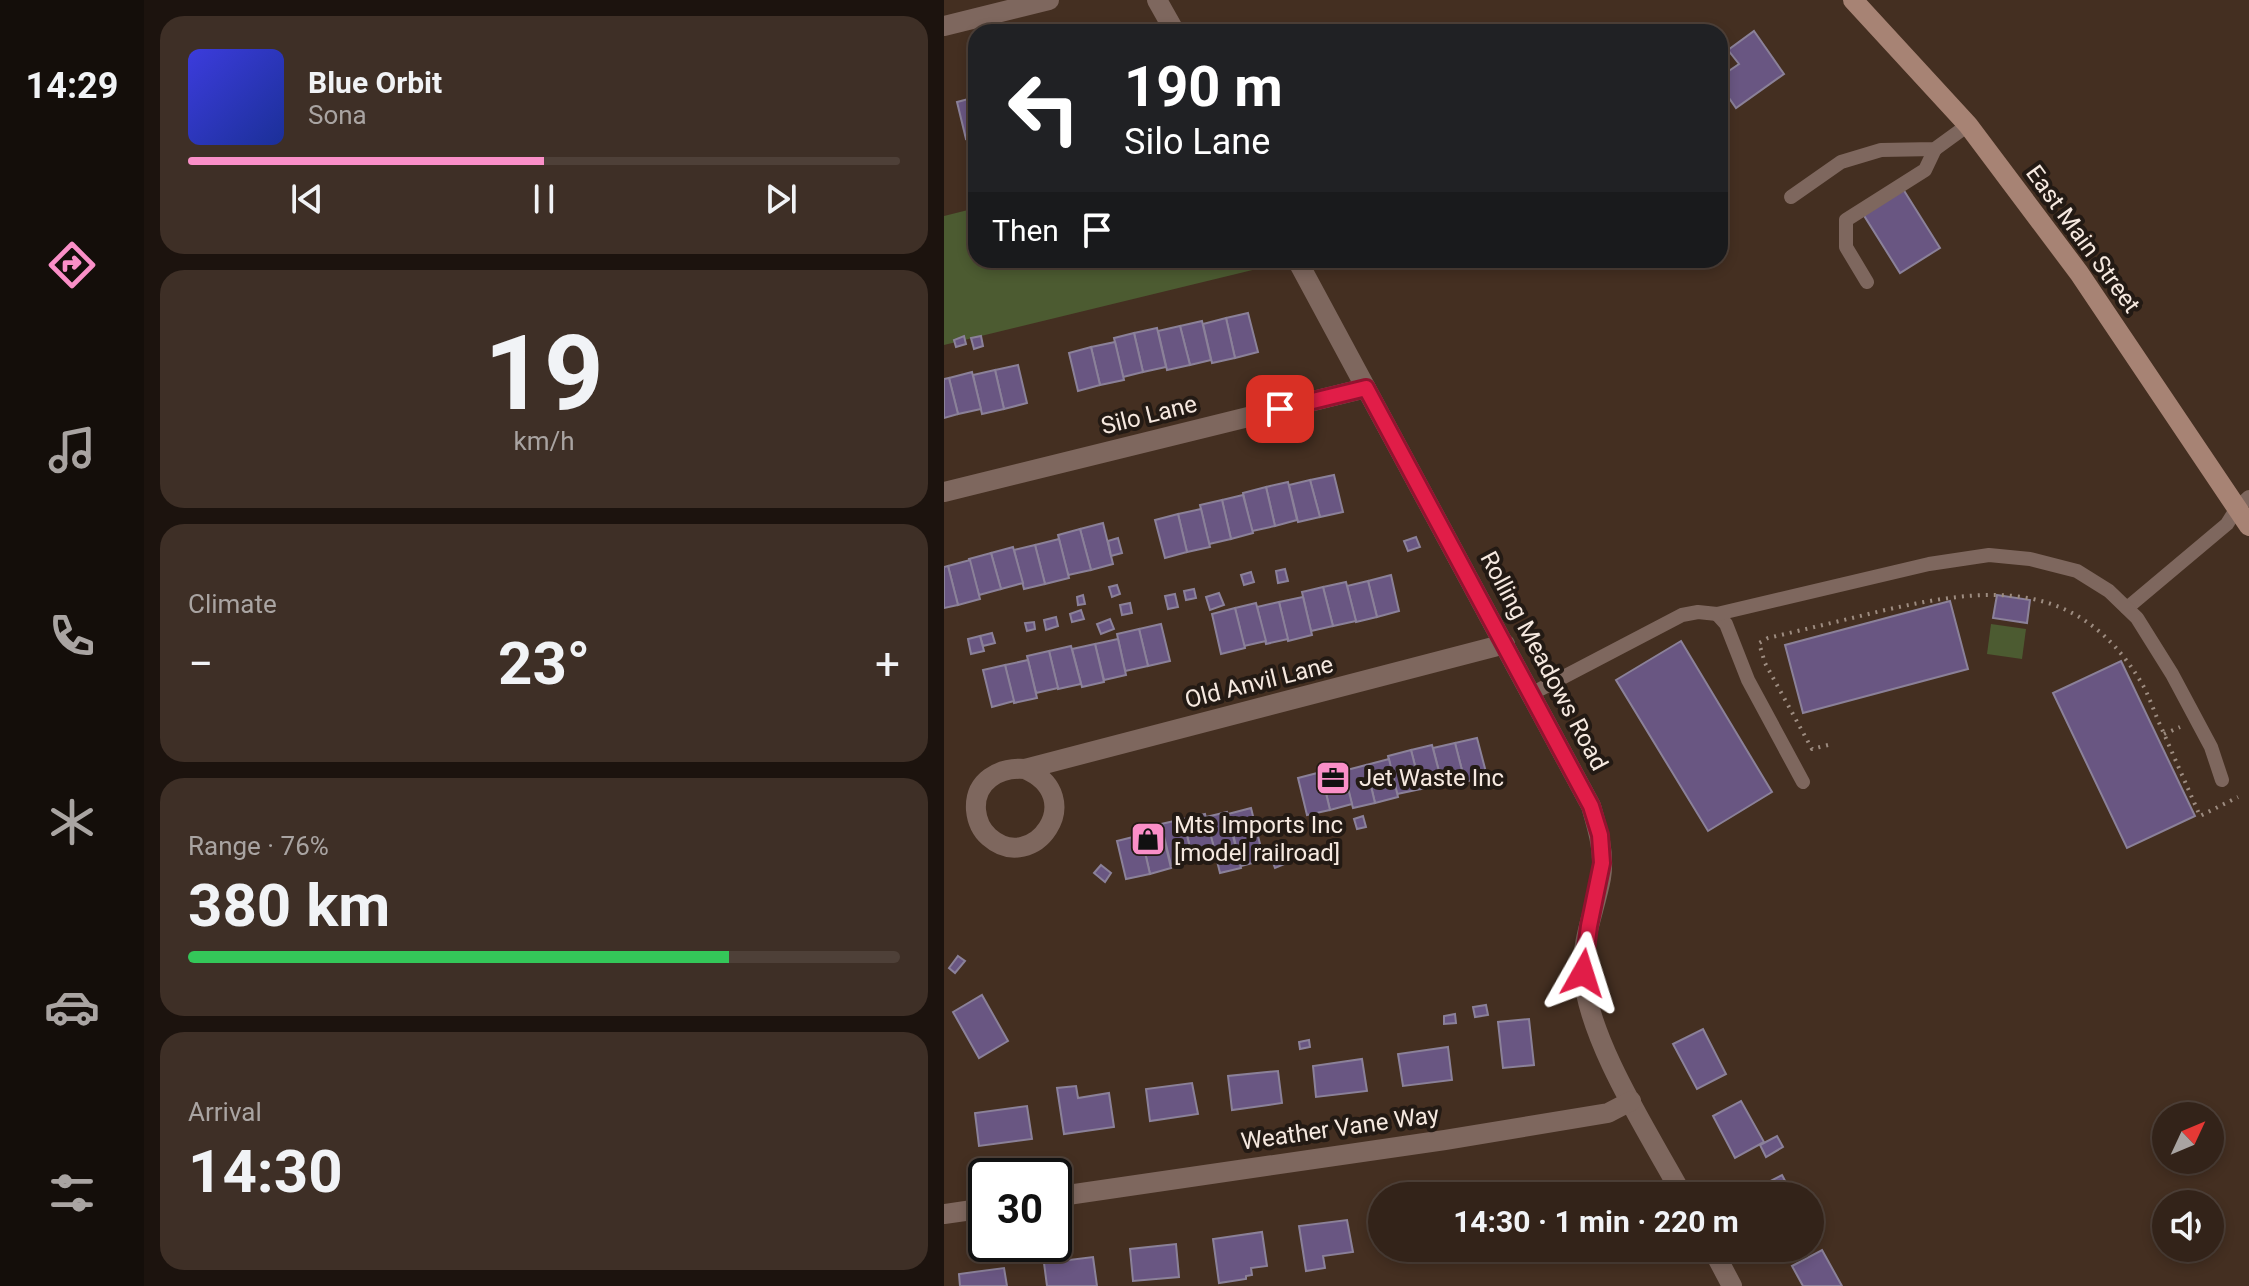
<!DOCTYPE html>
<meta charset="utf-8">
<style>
:root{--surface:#332319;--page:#3e2f26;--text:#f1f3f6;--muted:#a9a4a2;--line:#4e4038;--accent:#fa8fc8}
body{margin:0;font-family:Roboto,sans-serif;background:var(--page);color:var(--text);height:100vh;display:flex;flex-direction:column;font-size:30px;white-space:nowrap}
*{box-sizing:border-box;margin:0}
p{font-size:26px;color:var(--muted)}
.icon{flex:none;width:44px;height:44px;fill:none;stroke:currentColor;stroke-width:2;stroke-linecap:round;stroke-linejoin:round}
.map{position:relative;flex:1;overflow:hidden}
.sheet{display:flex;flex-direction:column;gap:16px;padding:16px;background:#1c130e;width:800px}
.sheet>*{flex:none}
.top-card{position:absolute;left:24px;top:24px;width:760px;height:244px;border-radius:24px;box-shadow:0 4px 12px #0003,0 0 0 2px var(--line);background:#202124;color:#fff;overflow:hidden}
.needle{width:52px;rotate:46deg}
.controls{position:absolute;left:1208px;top:1102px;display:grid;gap:16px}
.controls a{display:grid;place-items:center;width:72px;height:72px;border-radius:50%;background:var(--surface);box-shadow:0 4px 12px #0003,0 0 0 2px var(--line);font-size:40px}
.speed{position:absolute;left:24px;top:1158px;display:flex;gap:16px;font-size:40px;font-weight:700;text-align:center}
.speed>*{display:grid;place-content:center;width:104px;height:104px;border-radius:50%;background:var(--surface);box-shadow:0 4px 12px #0003,0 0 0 2px var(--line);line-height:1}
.speed .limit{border:4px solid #111;border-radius:12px;background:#fff;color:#111}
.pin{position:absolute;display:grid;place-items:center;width:68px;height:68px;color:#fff;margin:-34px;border-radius:16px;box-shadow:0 4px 12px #0006}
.me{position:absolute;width:88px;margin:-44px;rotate:6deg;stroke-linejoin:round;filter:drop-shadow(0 0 6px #0008)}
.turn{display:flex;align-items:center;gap:28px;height:168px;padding:0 24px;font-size:36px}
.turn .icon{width:104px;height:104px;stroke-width:2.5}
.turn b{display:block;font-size:56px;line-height:68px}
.then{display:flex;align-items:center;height:76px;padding:0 24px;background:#0003;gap:16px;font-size:30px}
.big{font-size:60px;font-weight:700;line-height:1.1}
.sheet .card{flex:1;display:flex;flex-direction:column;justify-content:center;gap:12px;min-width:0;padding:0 28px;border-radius:24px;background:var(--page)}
.sheet .dial{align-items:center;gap:0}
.dial b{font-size:104px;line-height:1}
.song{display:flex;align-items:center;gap:24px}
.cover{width:96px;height:96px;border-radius:12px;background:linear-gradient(135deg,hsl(240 70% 55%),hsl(230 70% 35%))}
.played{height:8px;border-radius:4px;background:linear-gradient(90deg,var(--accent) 50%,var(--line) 50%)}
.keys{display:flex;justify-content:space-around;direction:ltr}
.heat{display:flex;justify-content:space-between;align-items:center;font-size:44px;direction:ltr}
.charge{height:12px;border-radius:6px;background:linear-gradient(90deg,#34c759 76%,var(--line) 0)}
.trip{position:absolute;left:424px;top:1182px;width:456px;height:80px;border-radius:40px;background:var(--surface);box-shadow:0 4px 12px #0003,0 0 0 2px var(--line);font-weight:700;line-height:80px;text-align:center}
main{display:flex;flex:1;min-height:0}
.tab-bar{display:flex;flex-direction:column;width:144px;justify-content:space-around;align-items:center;background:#140e0a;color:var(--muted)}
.tab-bar .icon{width:56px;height:56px}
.tab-bar .on{color:var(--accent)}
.tab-bar b{font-size:36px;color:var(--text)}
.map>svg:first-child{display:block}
.green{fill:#4c5b31}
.building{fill:#695682;stroke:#8b8199;stroke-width:2}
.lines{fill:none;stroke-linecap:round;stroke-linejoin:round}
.path{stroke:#9d8c80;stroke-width:4;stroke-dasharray:2 6;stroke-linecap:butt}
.lane{stroke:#7e675e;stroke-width:14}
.street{stroke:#7e675e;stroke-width:20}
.secondary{stroke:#a78374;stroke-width:20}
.route-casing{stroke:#92132f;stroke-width:20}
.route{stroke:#e11d48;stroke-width:14}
.labels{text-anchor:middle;stroke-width:8;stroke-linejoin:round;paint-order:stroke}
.street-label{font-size:24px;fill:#f6e9e0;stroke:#231a14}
.poi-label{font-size:24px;fill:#f6e9e0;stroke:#231a14;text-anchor:start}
</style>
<main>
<nav class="tab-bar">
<b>14:29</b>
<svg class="icon on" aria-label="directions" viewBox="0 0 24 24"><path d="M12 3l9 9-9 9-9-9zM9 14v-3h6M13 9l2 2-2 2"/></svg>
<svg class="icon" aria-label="music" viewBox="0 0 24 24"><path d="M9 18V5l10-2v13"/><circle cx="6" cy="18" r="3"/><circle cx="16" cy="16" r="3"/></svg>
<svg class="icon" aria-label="phone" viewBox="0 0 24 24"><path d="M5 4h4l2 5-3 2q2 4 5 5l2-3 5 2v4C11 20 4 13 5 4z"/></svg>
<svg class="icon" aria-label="climate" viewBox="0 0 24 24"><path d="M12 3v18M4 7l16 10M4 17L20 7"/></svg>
<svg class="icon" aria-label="car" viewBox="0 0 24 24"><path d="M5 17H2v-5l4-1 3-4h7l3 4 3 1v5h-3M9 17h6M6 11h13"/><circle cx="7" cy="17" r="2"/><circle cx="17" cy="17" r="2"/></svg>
<svg class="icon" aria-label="filters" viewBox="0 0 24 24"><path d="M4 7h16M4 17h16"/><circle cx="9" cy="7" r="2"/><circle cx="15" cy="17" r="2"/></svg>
</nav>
<section class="sheet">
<div class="card">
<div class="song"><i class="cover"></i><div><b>Blue Orbit</b><p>Sona</p></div></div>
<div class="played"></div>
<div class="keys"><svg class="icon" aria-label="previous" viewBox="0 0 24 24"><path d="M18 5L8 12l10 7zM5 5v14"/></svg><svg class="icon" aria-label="pause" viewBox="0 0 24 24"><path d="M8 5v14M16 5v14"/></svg><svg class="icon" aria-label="next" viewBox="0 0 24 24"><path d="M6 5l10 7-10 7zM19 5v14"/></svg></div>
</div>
<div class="card dial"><b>19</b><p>km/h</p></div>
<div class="card"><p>Climate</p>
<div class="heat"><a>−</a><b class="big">23°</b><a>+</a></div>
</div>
<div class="card"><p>Range · 76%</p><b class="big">380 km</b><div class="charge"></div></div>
<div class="card"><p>Arrival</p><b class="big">14:30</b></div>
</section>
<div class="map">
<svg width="1305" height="1286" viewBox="0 0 1305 1286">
<rect width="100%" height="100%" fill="#442f21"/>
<g class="green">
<polygon points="32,208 32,260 322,260 325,266 0,345 0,216"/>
<polygon points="1047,624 1082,629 1078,659 1043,654"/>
</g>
<g class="building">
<polygon points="810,31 840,74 792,108 776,85 776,77 795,64 784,50"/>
<polygon points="32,97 32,137 22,139 13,102"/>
<polygon points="959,189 996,248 956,273 919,214"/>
<polygon points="304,313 314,352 291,358 282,318"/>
<polygon points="282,318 291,358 268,363 259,324"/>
<polygon points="258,321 267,360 246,365 236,326"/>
<polygon points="236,326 246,365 223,370 214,331"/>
<polygon points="213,328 222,367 199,372 190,333"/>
<polygon points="190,333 199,372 179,377 170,338"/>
<polygon points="20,336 22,344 12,347 10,340"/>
<polygon points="37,336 39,346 30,349 27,338"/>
<polygon points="171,342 180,380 156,385 147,347"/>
<polygon points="147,347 156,385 134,391 125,353"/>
<polygon points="74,365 83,403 60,409 51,370"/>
<polygon points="51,370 60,409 38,414 29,375"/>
<polygon points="28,372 37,409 14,414 5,378"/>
<polygon points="5,378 14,414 0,418 0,379"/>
<polygon points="390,475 399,512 376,517 366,480"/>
<polygon points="366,480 376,517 354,522 345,485"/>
<polygon points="344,482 353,520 331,526 322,487"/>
<polygon points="322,487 331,526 308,531 299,493"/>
<polygon points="299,495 309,533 287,539 278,500"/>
<polygon points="278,500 287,539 265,544 256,505"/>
<polygon points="257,509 266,547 243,552 234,514"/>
<polygon points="234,514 243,552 221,558 211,520"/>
<polygon points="159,523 169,564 147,570 136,529"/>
<polygon points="136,529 147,570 124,575 114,535"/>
<polygon points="472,537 476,547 464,551 460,541"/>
<polygon points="174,538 178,553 167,556 164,541"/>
<polygon points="115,539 125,578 101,584 91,545"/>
<polygon points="91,545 101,584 80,589 70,550"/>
<polygon points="69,547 79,583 57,589 47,553"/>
<polygon points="47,553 57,589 35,595 25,559"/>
<polygon points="26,560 36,599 14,605 4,566"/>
<polygon points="4,566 14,605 0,608 0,567"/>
<polygon points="341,569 344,581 334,583 332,571"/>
<polygon points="307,572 310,582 300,585 297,575"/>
<polygon points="447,575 455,611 433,617 424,581"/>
<polygon points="424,581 433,617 412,622 403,586"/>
<polygon points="402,582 412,621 389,626 379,587"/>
<polygon points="173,585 176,594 168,597 165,587"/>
<polygon points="379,587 389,626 367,631 358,592"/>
<polygon points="250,589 252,598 242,600 240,591"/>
<polygon points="275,593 280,605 266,610 262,597"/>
<polygon points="231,594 234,607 224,609 221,596"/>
<polygon points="139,595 141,604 134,605 133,597"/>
<polygon points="1053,595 1086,600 1083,623 1049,618"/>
<polygon points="359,597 368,635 344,641 335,602"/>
<polygon points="1006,601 1024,669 859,713 841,645"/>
<polygon points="335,602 344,639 322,644 313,607"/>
<polygon points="186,603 188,613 178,615 176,605"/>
<polygon points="312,603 322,641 300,646 291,608"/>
<polygon points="291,608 301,648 277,654 268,614"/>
<polygon points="137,610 140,619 128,622 126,614"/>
<polygon points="112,617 114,626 102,630 100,620"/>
<polygon points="166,619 170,629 157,634 153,624"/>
<polygon points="90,622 91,629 83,631 81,623"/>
<polygon points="217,624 226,661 204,666 195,629"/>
<polygon points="195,629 204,666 181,671 173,634"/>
<polygon points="48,633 51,643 39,646 36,636"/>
<polygon points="36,636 40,651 27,654 24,639"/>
<polygon points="174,639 182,675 160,680 151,644"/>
<polygon points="737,641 828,792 764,831 672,680"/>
<polygon points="151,644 160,682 138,687 128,649"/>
<polygon points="127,646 137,684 114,689 105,651"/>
<polygon points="105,651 114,688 92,693 83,656"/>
<polygon points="84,660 93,698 70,703 61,665"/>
<polygon points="1177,661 1251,816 1183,848 1109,693"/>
<polygon points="61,665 70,701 48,707 39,670"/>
<polygon points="533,738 543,776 521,782 511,743"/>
<polygon points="511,743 521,782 499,787 489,748"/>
<polygon points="488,745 498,783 477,789 467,750"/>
<polygon points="467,750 477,789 453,794 444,756"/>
<polygon points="445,759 454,797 431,803 422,765"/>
<polygon points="422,765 431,803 409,808 399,771"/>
<polygon points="399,767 408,804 386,810 377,772"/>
<polygon points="377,772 386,810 363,815 354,778"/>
<polygon points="307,808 320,860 297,866 284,814"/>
<polygon points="283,812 297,868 276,873 262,817"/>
<polygon points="261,814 272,855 249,860 239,819"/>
<polygon points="419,816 422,827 413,829 410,819"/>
<polygon points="239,819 249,860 227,865 217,824"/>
<polygon points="218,830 227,868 206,874 197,835"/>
<polygon points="197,835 206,874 182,879 173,841"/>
<polygon points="339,851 343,863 331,868 326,855"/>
<polygon points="157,865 167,873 161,882 150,873"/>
<polygon points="14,956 21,961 11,973 5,968"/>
<polygon points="38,995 64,1041 35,1058 9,1012"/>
<polygon points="542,1005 544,1015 531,1017 529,1007"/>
<polygon points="511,1014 512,1023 500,1024 500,1016"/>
<polygon points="585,1019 590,1065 559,1068 554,1022"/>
<polygon points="759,1029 782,1074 753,1089 729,1044"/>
<polygon points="365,1040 366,1047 356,1049 355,1042"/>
<polygon points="504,1047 508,1080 459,1086 454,1054"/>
<polygon points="418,1059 423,1091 372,1097 369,1066"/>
<polygon points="334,1071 338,1103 288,1110 284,1076"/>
<polygon points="248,1083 254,1114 206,1121 202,1089"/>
<polygon points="132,1086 134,1098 165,1093 170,1127 120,1134 113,1088"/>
<polygon points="797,1101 820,1142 791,1158 769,1116"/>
<polygon points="83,1106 88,1139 35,1146 31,1113"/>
<polygon points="833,1136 839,1147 822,1157 816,1145"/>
<polygon points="838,1175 849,1196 810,1196 807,1191"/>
<polygon points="662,1183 664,1196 614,1196 613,1189"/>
<polygon points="403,1220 409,1252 379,1256 381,1268 362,1271 355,1226"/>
<polygon points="318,1232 323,1266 307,1268 308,1275 302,1276 302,1279 275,1283 269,1239"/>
<polygon points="232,1244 235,1277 189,1281 186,1249"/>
<polygon points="878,1250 898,1286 859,1286 848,1266"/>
<polygon points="149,1257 153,1286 103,1286 100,1263"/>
<polygon points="60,1268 63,1286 16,1286 15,1274"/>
</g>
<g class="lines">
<g class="path">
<polyline points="1220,734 1236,727"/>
<path d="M 884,745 L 868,749 L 821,663 L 815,643 L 824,638 C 862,629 900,620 937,611 C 1042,587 1133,576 1197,682 C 1205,695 1210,712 1217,727 C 1230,757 1243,786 1256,816 L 1294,797"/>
</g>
<g class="lane">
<polyline points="847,197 897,162 937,150 991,149 1024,125"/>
<polyline points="923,282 902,247 902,220 981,170 991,149"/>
<polyline points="1183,608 1283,524 1293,508 1305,497"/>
<polyline points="773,614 782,624 804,680 859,782"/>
<polyline points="587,694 738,615 754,612 773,614 985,564 1045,555 1086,559 1133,571 1165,591 1193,618 1228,674 1267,747 1278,780"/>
</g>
<g class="street">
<polyline points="213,0 231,32"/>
<polyline points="0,26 105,0"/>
<path d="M 353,260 L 647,806 C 654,830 661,853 657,878 C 651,910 637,941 639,974 C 645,1043 706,1135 739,1196"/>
<polyline points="0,492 422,388"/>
<path d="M 81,769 C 55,767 30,781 32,810 C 33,821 37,830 45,837 C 89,876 146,797 81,769 L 561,644"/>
<polyline points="110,1197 501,1140 664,1113 687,1101"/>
<polyline points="0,1214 42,1208"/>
<polyline points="768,1248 788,1286"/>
</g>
<polyline class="secondary" points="909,0 1024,125 1135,273 1305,526"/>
</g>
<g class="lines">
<g class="route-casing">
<polyline id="route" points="336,409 422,388 647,806 656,835 658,863 645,926 639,973"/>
</g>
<use href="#route" class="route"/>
</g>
<defs>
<g id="office-square" transform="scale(1.8)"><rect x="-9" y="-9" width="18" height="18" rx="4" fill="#fa8fc8" stroke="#231a14"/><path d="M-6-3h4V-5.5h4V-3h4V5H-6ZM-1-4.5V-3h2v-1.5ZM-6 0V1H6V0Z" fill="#111"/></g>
<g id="shop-square" transform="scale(1.8)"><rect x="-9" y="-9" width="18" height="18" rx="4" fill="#fa8fc8" stroke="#231a14"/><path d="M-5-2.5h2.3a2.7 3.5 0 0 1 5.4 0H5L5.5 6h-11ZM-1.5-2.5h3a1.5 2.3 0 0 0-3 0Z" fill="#111"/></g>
</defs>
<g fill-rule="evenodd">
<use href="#office-square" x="389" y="778"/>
<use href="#shop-square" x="204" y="839"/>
</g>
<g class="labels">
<g class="street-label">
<text transform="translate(1139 239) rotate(54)" y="8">East Main Street</text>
<text transform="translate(205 415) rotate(-14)" y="8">Silo Lane</text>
<text transform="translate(600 661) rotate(62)" y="8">Rolling Meadows Road</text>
<text transform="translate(315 682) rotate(-14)" y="8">Old Anvil Lane</text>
<text transform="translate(396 1128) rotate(-8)" y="8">Weather Vane Way</text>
</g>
<g class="poi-label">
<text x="415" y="786">Jet Waste Inc</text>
<text x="230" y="833">Mts Imports Inc<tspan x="230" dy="28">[model railroad]</tspan></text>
</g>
</g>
</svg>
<div class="controls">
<a><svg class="needle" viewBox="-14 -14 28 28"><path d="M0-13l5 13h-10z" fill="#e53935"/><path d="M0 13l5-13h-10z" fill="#a9a4a2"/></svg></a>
<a><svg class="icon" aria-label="sound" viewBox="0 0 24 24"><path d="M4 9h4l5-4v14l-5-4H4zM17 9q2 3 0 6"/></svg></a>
</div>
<div class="speed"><div class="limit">30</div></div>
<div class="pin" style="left:336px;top:409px;background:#d93025"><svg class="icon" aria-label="arrive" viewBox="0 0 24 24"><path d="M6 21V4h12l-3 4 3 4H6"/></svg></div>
<svg class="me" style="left:639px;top:973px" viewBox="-20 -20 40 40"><path d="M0-17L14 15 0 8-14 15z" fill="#e11d48" stroke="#fff" stroke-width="4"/></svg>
<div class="trip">14:30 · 1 min · 220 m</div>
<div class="top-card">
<div class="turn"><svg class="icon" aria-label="left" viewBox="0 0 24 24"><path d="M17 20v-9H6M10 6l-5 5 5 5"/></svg><div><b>190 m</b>Silo Lane</div></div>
<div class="then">Then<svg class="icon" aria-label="arrive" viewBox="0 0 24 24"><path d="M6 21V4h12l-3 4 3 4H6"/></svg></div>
</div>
</div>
</main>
